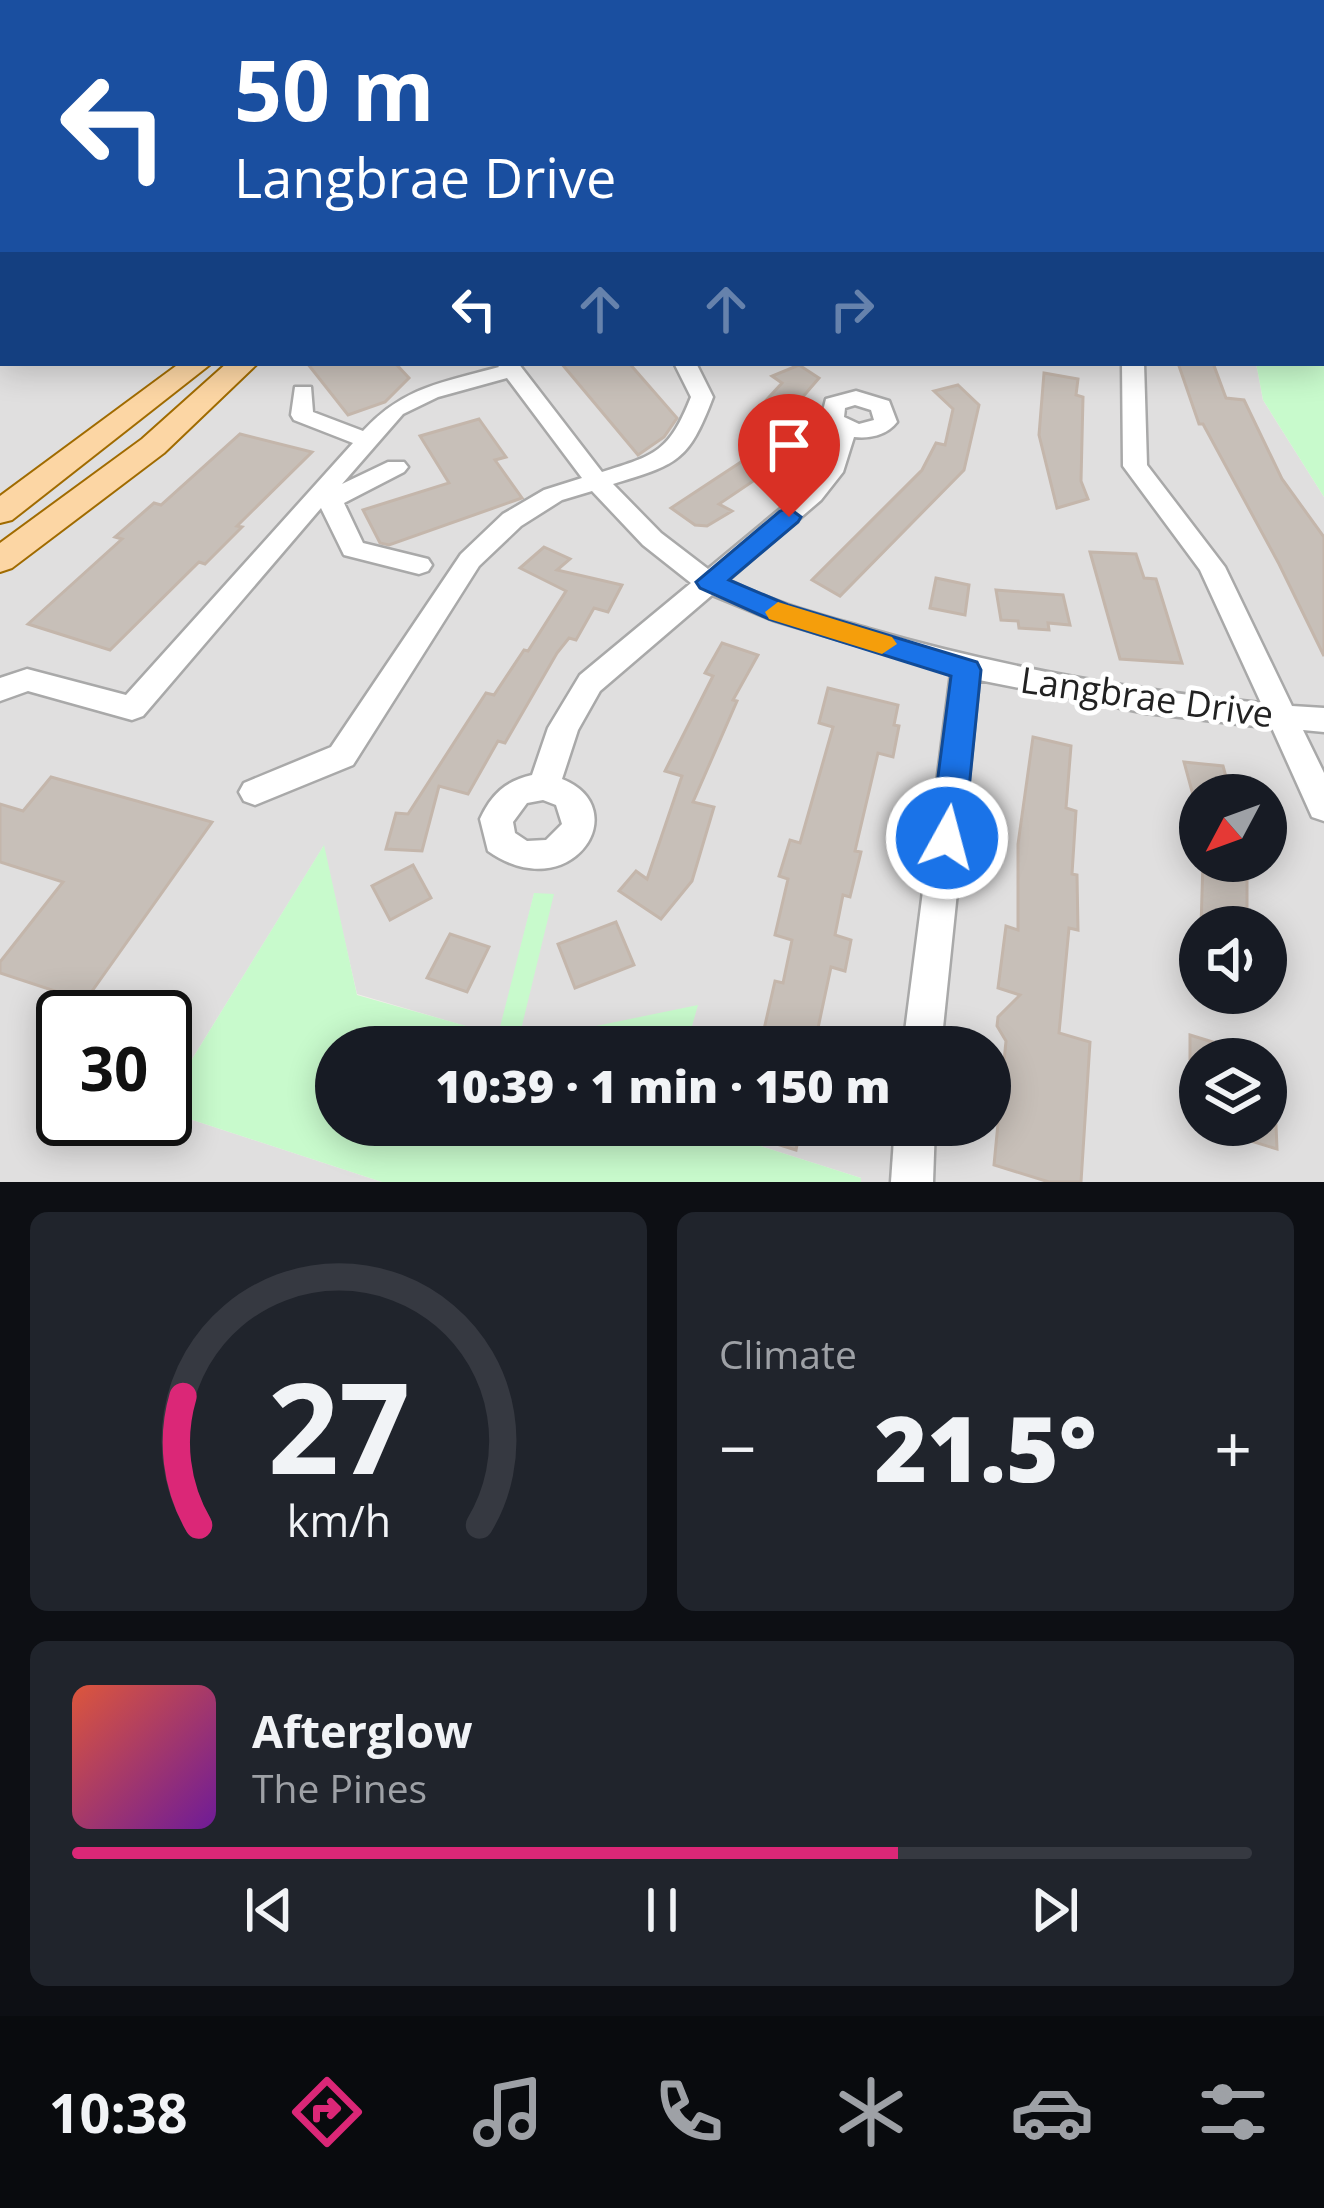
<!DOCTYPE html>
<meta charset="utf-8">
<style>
:root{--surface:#171b24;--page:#20242c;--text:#f1f3f6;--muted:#9ea1a6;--line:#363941;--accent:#db2777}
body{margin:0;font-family:"Open Sans",sans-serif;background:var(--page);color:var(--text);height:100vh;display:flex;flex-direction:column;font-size:45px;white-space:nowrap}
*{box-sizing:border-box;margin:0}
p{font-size:39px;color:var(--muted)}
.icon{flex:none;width:66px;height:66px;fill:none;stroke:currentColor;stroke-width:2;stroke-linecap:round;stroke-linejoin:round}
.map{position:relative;height:1182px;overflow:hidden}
.panel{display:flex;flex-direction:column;gap:30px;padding:30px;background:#0d0f14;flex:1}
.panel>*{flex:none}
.banner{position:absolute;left:0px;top:0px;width:1326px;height:366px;box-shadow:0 6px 30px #0003;background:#1a4fa0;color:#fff;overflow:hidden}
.needle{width:78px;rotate:229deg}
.tools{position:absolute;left:1179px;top:774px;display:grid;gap:24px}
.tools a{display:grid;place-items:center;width:108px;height:108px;border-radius:50%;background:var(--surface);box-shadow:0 6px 30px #0003;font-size:60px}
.speed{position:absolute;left:36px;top:990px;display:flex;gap:24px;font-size:60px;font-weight:700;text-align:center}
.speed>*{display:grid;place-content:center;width:156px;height:156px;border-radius:50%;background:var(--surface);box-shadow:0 6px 30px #0003;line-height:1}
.speed .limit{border:6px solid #111;border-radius:18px;background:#fff;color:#111}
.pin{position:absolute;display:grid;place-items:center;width:102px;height:102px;color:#fff;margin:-123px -51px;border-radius:50% 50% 50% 0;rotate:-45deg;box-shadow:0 0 12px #0007}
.pin .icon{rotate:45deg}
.me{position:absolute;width:132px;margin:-66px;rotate:7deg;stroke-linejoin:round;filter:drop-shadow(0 0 9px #0008)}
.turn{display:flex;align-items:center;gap:42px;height:252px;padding:0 36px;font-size:54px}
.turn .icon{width:156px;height:156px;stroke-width:2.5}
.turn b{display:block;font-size:84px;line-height:102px}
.lanes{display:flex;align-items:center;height:114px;padding:0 36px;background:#0003;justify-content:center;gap:60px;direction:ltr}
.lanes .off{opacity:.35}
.big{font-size:90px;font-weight:800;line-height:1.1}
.panel .card{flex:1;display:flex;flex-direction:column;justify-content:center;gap:18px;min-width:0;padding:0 42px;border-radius:18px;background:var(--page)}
.panel .dial{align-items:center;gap:0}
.dial svg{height:312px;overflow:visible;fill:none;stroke:var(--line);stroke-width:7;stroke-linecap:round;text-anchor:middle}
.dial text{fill:var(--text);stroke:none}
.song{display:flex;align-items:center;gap:36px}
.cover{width:144px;height:144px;border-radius:18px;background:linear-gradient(135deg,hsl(10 70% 55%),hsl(280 70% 35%))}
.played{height:12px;border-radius:6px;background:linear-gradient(90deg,var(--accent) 70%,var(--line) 70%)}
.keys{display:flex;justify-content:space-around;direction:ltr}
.heat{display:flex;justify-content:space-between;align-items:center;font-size:66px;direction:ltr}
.panel .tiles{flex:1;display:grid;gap:30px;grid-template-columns:1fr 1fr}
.card:last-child{grid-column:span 2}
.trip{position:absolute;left:315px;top:1026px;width:696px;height:120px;border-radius:60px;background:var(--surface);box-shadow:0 6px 30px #0003;font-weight:800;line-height:120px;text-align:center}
.menu{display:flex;height:192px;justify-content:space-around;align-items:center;background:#090b0e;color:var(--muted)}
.menu .icon{width:84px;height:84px}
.menu .active{color:var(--accent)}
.menu b{font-size:54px;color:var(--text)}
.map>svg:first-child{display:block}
.residential{fill:#e0dfdf;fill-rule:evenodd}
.park{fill:#c8facc}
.building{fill:#c7bfb8;stroke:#c4b6ab;stroke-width:3}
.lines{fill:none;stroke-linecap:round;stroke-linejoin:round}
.minor-casing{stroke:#a9a9a9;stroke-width:5}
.major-casing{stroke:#a06b00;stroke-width:4}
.minor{fill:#fff;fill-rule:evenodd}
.major{fill:#fcd6a4;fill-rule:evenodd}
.route{fill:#1a73e8;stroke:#114b97;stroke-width:3}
.slow{fill:#f59e0b}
.labels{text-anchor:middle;stroke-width:10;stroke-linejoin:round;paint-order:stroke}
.street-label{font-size:36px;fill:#222;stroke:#fff}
</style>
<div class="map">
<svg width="1324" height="1182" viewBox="0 0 1324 1182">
<rect width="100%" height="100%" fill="#f2efe9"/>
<g class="residential">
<path d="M 0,0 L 345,0 L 3,3 L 3,363 L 1256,363 L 1263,400 L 1324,497 L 1324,1182 L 861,1182 L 861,1178 L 695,1125 L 990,1125 L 990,1047 L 686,1047 L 697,1006 L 517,1043 L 553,894 L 534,894 L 499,1036 L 357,994 L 323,847 L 165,1103 L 165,1017 L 63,1017 L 63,1119 L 165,1119 L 165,1111 L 382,1182 L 0,1182 ZM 1200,795 L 1266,795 L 1266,861 L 1200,861 ZM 1200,927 L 1266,927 L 1266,993 L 1200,993 ZM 1200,1059 L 1266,1059 L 1266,1125 L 1200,1125 Z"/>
<polygon points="609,0 1324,0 1324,304 1323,3 607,3"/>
</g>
<g class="park">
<polygon points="1324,304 1324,497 1263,400 1256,363 1323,363"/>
<polygon points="324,845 357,995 498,1035 534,893 554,894 518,1042 698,1005 686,1047 336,1047 336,1125 695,1125 861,1178 861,1182 382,1182 165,1111 165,1103"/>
</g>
<g class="building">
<polygon points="307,363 395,363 409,378 385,402 348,415"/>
<polygon points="561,363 629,363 677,418 664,437 638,455"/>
<polygon points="1178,363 1213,363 1226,398 1244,400 1282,479 1324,537 1324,656 1279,564 1203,424 1199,424"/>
<polygon points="799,365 819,378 782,421 795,424 783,444 766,440 753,454 763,449 786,459 719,504 732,511 707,526 695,525 671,508 750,456 741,450 765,411 758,409 782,383 772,376"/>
<polygon points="1044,373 1078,379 1076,395 1083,397 1081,481 1088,499 1057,508 1039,435"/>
<polygon points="958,385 979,405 964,470 840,596 812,580 922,470 936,443 945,445 953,409 934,391"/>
<polygon points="479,419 506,457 495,460 522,498 389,545 380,543 363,510 449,483 420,436"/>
<polygon points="240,434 312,452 237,526 242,527 205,564 199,562 110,650 28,624 122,539 115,537 154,503 161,505"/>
<polygon points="544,547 570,559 557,570 622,585 608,612 594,608 576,640 569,638 557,653 505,743 498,741 468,794 439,786 422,851 386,849 396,813 408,814 486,693 494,695 524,650 528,651 566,591 520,568"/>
<polygon points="1090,552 1136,554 1144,578 1156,579 1182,663 1120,659"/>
<polygon points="936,578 969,585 965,615 930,608"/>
<polygon points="996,590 1063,595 1070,625 1048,623 1049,630 1019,628 1018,621 1001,620"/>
<polygon points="722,643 758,655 733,700 737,701 693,802 714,807 692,881 661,919 619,891 636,871 647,879 682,776 665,771 713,676 705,673"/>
<polygon points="828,688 898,705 894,725 899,726 893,757 878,753 855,851 861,852 850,897 843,895 835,935 851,940 845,971 831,967 814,1047 760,1047 775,981 783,983 792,940 775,935 788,879 779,876 790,840 800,843 833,727 819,723"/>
<polygon points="1033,737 1071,746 1066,808 1076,811 1072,874 1077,875 1078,930 1069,928 1059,1033 1090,1042 1081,1182 1049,1182 994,1165 1006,1041 997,1026 998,1017 1020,995 998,988 1006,926 1018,930 1018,844"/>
<polygon points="1184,762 1223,766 1231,795 1193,795"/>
<polygon points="51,777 212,822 85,1001 0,973 0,962 63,882 0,862 0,804 23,811"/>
<polygon points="1203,861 1247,861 1247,927 1201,927"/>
<polygon points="413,865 431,898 390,920 372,886"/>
<polygon points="616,922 634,965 575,988 558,944"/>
<polygon points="450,934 489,947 467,992 427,978"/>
<polygon points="1190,1035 1252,1054 1251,1059 1190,1059"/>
<polygon points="733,1125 801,1125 796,1150 732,1130"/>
<polygon points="1216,1125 1276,1125 1277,1149 1215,1130"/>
</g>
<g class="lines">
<g class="minor-casing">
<g id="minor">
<polygon points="0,0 9,0 0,5"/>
<polygon points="1186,0 1198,0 1200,3 1188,3"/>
<rect x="1323" y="42" width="1" height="8"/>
<polygon points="3,63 3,72 0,73 0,64"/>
<rect x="0" y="88" width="3" height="8"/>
<rect x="1323" y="107" width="1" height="8"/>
<rect x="0" y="222" width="3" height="11"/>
<rect x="1323" y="231" width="1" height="11"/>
<path d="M 496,363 L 518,363 L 602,472 C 656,455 669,452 691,397 L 674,363 L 696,363 L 713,397 C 688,463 677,464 613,484 L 661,533 L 708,569 L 803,490 L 820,470 L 834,430 L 821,419 L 826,399 L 856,391 L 889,401 L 897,422 C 887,435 870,439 854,437 L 843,472 L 821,500 L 728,580 C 773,603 821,615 869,629 C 997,666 1127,690 1261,703 L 1200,570 L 1123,466 L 1122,363 L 1144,363 L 1147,465 L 1225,567 L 1292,706 L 1324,708 L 1324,732 L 1303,730 L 1324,773 L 1324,821 L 1312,817 L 1272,728 L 1146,713 L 979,680 L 941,1047 L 903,1047 L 951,673 L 773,620 L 712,595 L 600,691 L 578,730 L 562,779 C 637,809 570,909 488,851 L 480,819 C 491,795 505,781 532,775 L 548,728 L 580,675 L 691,583 L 643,545 L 592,491 L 562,500 L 521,526 L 479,566 L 353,765 L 255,805 L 244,801 L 239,792 L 244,783 L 331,747 L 461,554 L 503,514 L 544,490 L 582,478 L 507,378 L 438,397 L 403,414 L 342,484 L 388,462 L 404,462 L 408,467 L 404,472 L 344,503 L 363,543 L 428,559 L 432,565 L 428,571 L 419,574 L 344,555 L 321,508 L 143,716 L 132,720 L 28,691 L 0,701 L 0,678 L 27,669 L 126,695 L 353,443 L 294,420 L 291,415 L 295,387 L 311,387 L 313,412 L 363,431 C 403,387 444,382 499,367 ZM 855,405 L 871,410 L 874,420 L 859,424 L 844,417 L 845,408 ZM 543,800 L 556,805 L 562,824 L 546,840 L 527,841 L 515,833 L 513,822 L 527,803 Z"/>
<polygon points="895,1125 935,1125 933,1182 891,1182"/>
</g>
</g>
<g class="major-casing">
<g id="major">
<polygon points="614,0 630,0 612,3"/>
<polygon points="645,0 662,0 643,3"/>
<polygon points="180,363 212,363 12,520 0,523 0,496"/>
<polygon points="227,363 258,363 164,453 12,568 0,572 0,543 142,439"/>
</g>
</g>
<use href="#minor" class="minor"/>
<use href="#major" class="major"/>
</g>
<polygon class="route" points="789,508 801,517 798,522 729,580 788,605 977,662 981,670 964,838 959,848 947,852 935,848 930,838 951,676 769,619 700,588 696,582 780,511"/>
<polygon class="slow" points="778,602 892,637 897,644 882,654 769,619 765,612"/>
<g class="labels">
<g class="street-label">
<text transform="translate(1147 697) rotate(8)" y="13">Langbrae Drive</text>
</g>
</g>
</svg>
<div class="tools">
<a><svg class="needle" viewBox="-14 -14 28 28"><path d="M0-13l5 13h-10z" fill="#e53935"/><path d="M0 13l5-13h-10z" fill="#9ea1a6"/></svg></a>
<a><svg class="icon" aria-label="sound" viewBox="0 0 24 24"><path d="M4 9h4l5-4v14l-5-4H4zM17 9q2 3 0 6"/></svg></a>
<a><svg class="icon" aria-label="layers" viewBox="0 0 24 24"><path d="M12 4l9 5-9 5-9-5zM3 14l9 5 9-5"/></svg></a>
</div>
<div class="speed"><div class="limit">30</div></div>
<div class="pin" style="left:789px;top:517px;background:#d93025"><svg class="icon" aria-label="arrive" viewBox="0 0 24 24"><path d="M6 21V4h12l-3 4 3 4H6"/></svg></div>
<svg class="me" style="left:947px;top:838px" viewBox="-20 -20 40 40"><circle r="17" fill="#1a73e8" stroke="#fff" stroke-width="3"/><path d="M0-11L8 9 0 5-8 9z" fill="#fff"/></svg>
<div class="trip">10:39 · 1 min · 150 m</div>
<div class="banner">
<div class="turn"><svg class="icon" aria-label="left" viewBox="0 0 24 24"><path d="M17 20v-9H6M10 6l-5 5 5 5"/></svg><div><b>50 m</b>Langbrae Drive</div></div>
<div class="lanes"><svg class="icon" aria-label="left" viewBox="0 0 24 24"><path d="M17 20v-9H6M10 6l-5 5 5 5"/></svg><svg class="icon off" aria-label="ahead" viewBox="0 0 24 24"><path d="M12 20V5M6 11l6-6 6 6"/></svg><svg class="icon off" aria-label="ahead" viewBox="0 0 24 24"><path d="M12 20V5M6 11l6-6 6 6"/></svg><svg class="icon off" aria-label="right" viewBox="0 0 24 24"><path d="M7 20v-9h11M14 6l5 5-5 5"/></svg></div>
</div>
</div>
<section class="panel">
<div class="tiles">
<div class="card dial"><svg viewBox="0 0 100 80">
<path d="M14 69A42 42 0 1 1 86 69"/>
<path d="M14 69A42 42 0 0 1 10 36" stroke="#db2777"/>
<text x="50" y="56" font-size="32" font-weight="700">27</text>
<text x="50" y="72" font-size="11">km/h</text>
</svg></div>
<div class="card"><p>Climate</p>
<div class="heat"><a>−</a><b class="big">21.5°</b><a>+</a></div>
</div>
<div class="card">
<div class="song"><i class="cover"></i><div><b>Afterglow</b><p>The Pines</p></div></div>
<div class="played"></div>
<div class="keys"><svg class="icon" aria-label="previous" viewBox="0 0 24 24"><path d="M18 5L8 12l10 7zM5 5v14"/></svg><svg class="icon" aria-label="pause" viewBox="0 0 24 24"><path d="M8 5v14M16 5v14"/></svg><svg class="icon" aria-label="next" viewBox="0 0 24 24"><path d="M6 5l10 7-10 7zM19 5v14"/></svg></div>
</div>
</div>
</section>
<nav class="menu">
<b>10:38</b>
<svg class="icon active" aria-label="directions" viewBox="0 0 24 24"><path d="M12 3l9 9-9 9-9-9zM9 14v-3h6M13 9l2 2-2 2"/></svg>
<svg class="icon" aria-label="music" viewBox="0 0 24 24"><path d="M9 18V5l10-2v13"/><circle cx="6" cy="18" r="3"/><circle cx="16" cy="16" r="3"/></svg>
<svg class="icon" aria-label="phone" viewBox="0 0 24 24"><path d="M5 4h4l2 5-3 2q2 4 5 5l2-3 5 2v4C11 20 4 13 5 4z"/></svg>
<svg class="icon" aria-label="climate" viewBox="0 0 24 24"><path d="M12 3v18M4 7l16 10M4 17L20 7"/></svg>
<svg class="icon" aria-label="car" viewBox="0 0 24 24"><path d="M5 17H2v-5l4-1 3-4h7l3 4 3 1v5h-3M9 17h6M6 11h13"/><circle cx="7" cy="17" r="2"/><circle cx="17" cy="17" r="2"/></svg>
<svg class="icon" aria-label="filters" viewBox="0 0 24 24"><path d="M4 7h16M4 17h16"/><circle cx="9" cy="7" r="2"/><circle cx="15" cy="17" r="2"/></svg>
</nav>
